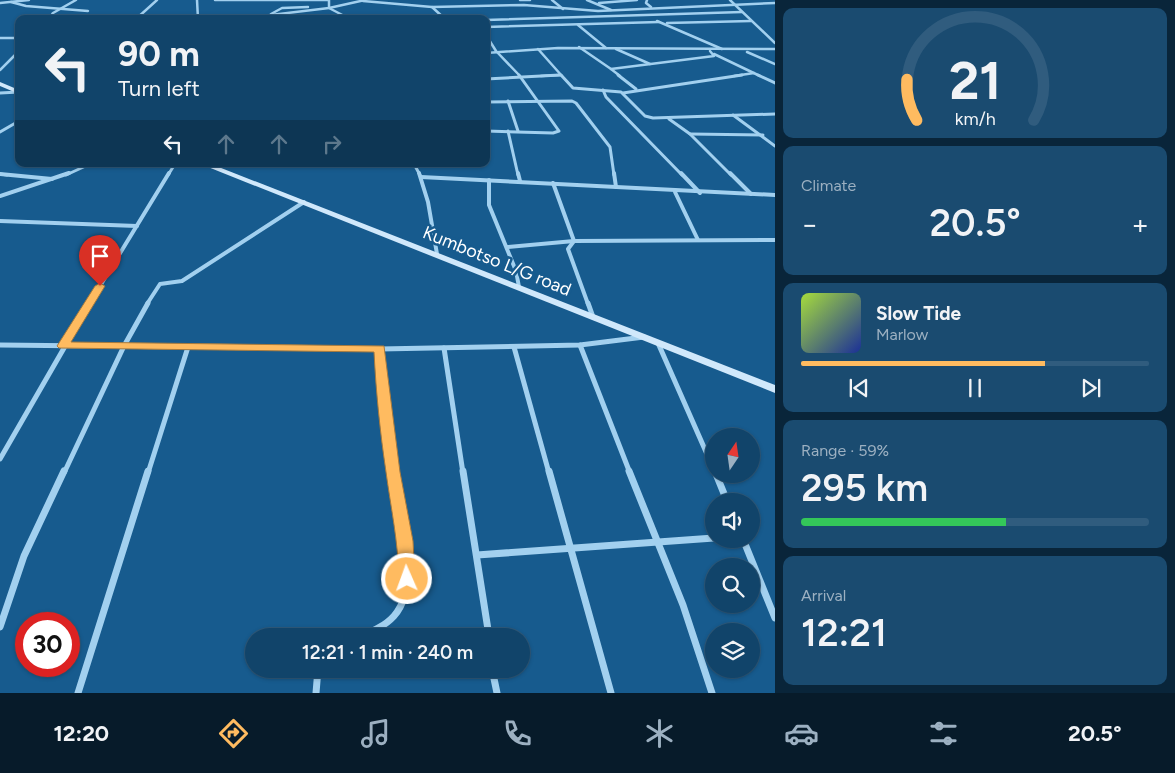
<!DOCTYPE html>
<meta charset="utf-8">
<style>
:root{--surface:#11446a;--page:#1a4b70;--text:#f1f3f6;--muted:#9cb0c1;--line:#305c7e;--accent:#ffbb60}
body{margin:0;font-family:Figtree,sans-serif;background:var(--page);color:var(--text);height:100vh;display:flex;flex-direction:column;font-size:19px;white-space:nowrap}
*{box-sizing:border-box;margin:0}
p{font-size:16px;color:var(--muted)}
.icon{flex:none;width:28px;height:28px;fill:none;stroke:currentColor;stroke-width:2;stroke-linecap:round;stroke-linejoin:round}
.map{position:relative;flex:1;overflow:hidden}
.panel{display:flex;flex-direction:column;gap:8px;padding:8px;background:#09253a;width:400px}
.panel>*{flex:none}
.top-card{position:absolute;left:15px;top:15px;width:475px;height:152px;border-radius:10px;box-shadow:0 1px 4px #0004,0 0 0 1px var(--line);background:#11446a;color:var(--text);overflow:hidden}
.needle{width:32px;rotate:13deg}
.tools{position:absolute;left:705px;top:428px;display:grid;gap:10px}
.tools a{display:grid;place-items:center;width:55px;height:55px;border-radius:50%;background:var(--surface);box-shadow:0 1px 4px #0004,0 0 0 1px var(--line);font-size:25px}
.speed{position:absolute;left:15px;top:612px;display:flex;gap:10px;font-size:25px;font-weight:700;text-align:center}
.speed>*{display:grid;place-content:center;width:65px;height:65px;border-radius:50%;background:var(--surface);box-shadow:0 1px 4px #0004,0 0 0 1px var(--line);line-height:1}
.speed .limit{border:8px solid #d22;background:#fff;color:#111}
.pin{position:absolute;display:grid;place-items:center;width:42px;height:42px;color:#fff;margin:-51px -21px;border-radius:50% 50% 50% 0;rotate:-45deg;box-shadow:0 0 5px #0007}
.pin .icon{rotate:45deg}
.me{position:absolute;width:55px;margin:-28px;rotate:358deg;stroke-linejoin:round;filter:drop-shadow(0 0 4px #0008)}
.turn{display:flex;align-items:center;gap:18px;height:105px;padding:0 20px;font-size:22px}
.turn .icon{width:65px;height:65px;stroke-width:2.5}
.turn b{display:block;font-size:35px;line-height:42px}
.lanes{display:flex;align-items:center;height:48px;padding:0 20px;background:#0003;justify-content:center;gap:25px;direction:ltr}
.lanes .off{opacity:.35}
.big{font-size:38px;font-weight:600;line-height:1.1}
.panel .card{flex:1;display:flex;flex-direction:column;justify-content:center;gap:8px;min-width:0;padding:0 18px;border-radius:10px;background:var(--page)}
.panel .dial{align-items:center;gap:0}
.dial svg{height:130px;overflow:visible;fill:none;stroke:var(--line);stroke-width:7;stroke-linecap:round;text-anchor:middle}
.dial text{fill:var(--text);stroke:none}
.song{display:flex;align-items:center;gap:15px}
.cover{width:60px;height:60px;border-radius:8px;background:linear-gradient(135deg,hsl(80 70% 55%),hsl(230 70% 35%))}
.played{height:5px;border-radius:2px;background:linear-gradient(90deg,var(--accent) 70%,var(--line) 70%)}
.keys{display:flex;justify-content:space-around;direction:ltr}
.heat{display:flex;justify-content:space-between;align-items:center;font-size:28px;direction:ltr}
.charge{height:8px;border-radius:4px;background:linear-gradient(90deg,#34c759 59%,var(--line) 0)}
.trip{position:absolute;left:245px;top:628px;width:285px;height:50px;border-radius:25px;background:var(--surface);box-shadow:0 1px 4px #0004,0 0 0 1px var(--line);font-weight:600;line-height:50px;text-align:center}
.tabs{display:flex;height:80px;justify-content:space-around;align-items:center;background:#071b2a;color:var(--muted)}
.tabs .icon{width:35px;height:35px}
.tabs .active{color:var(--accent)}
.tabs b{font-size:22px;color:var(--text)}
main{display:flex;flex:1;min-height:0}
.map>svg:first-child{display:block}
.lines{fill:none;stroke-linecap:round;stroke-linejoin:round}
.minor-far4{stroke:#a2d0ef;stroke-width:2.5}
.minor-far3{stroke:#a2d0ef;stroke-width:3}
.minor-far2{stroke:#a2d0ef;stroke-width:4}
.minor-far1{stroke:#a2d0ef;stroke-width:5}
.minor{stroke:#a2d0ef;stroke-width:7}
.secondary{fill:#d0e8fb;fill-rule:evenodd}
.route{fill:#ffbb60;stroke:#a67a3e}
.labels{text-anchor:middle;stroke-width:5;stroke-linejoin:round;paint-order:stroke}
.street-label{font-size:18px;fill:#fff;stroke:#175b8e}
</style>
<main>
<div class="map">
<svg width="775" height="693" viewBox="0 0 775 693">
<rect width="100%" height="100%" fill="#175b8e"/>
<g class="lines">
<g class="minor-far4">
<polyline points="197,0 198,19"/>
<polyline points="215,0 329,0 329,8 350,19"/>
<polyline points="520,0 530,0"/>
<polyline points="552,0 563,9"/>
<polyline points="587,0 611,10"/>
<polyline points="647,0 646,3 651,7"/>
<polyline points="730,0 775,43"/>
<polyline points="363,1 432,7 524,5 598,11 775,3"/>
<polyline points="11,2 26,6 88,11"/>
<polyline points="0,3 29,0"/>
<polyline points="599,3 637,0"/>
<polyline points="432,7 445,19"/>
<polyline points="271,14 282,8 308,7"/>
<polyline points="49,19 53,13 76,0"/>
<polyline points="136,19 157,0"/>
<polyline points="238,19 329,8 365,0"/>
<polyline points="486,20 742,12"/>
<polyline points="657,21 722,49"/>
<polyline points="667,23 751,21"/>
<polyline points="578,25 606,48"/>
<polyline points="486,27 659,22"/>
<polyline points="486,35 496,51 520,76"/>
<polyline points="0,38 19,38"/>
<polyline points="579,47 611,69"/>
<polyline points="538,49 562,76"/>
<polyline points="616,49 650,64"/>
<polyline points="747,52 775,64"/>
<polyline points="486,53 558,48 775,49"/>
<polyline points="714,54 760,76"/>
<polyline points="0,70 19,51"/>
<polyline points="541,76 560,75"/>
<polyline points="620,76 611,69 714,56 710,51"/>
<polyline points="734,76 754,73"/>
</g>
<g class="minor-far3">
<polyline points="561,75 573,88 621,92 645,116 653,118 775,114"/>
<polyline points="618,75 636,89"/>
<polyline points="758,75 775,83"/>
<polyline points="486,79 560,75"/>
<polyline points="603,90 606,97 682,175"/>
<polyline points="0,93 19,92"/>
<polyline points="623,93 742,75"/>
<polyline points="508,101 518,131"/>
<polyline points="486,102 572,101 576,103 610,147 614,175"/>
<polyline points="733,115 775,146"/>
<polyline points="669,119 690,134 731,175"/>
<polyline points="486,131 553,133 559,131 519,75"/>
<polyline points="508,131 518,175"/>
<polyline points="0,132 19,121"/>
<polyline points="690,134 763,135"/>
<polyline points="414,164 420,175"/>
<polyline points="0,174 7,175"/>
<polyline points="66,175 90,164"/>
<polyline points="168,175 175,164"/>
</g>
<g class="minor-far2">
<polyline points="419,173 428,202 437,254"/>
<polyline points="518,173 520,181"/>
<polyline points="614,173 616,187"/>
<polyline points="681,173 700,193"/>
<polyline points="730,173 751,194"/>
<polyline points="0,174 52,179"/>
<polyline points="421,177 775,195"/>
<polyline points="489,180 489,205 516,271 519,287"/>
<polyline points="553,183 574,241 568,249 588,304"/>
<polyline points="675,192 698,240"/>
<polyline points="0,196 69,173"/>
<polyline points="0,221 137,226"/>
<polyline points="507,247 574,241 775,240"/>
<polyline points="89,304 169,173"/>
<polyline points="147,304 160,284 182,281 304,202"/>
</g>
<g class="minor-far1">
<polyline points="588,303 593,317"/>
<polyline points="658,343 714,470"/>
<polyline points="0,345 380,349 580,345 644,337"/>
<polyline points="580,345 630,473"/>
<polyline points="514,347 549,473"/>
<polyline points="444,348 463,473"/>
<polyline points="380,349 385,410 393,473"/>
<polyline points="0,459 90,303"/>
<polyline points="64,473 124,346 148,303"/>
<polyline points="148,473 188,347"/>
</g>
<g class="minor">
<polyline points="463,471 489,636"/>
<polyline points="549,471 611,693"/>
<polyline points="629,471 683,605 712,693"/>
<polyline points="716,474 727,501"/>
<polyline points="743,539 775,618"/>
<polyline points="477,555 714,538"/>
<polyline points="0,627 24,556 64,471"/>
<path d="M 361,636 C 373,631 385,626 394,616 C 423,583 400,510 393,471"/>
<polyline points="492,669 497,693"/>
<polyline points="78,693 148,471"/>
<polyline points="316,693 318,669"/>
</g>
<g class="secondary">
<polygon points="0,82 19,90 19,94 0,86"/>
<polygon points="202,164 211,164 775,385 775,393 203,165"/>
</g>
</g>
<path class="route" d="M 100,283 L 105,286 L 71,342 L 384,346 L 400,472 L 413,541 L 415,579 L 413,584 L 407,586 L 402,584 L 399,579 C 398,540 391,509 386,472 C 380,432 376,392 374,352 L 59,348 L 57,346 L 95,286 Z"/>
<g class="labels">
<g class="street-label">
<text transform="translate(497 261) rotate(22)" y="6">Kumbotso L/G road</text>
</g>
</g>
</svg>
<div class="tools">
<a><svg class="needle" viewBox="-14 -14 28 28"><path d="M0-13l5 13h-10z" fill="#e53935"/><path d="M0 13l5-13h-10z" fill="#9cb0c1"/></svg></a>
<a><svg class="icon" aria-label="sound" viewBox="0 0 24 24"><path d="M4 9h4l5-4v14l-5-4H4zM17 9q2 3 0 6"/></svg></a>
<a><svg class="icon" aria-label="search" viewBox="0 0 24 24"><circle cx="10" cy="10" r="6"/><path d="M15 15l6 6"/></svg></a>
<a><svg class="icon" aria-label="layers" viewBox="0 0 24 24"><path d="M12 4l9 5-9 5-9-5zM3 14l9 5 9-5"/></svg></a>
</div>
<div class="speed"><div class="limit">30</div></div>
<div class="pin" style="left:100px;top:286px;background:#d93025"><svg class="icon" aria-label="arrive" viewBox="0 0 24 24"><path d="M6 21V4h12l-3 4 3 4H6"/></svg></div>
<svg class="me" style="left:407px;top:579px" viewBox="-20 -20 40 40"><circle r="17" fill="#ffbb60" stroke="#fff" stroke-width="3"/><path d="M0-11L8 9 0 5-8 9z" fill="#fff"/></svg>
<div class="trip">12:21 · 1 min · 240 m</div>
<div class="top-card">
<div class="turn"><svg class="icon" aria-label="left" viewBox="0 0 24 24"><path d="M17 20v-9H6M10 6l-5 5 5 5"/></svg><div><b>90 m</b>Turn left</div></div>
<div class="lanes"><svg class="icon" aria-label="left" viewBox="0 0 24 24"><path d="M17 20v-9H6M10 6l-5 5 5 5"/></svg><svg class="icon off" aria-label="ahead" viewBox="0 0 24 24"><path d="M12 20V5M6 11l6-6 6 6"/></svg><svg class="icon off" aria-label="ahead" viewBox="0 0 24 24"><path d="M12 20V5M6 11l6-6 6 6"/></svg><svg class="icon off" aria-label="right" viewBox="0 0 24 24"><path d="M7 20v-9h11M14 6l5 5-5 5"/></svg></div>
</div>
</div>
<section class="panel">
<div class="card dial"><svg viewBox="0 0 100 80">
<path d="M14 69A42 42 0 1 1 86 69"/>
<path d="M14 69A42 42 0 0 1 8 44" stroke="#ffbb60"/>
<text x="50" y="56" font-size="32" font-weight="700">21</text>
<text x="50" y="72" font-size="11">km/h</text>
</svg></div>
<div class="card"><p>Climate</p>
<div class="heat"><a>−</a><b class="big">20.5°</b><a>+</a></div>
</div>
<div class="card">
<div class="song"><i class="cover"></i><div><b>Slow Tide</b><p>Marlow</p></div></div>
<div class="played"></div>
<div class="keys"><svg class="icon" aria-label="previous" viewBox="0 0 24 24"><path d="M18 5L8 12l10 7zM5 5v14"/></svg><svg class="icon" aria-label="pause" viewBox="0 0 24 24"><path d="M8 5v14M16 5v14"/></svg><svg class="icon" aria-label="next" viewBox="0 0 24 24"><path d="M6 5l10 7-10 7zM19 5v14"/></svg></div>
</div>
<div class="card"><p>Range · 59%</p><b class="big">295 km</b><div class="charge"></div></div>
<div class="card"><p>Arrival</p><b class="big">12:21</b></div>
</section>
</main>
<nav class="tabs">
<b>12:20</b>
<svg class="icon active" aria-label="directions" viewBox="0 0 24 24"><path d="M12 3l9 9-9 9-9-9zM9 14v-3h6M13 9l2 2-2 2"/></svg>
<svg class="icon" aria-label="music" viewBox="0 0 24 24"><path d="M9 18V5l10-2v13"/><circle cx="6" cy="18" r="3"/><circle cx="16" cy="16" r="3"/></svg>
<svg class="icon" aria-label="phone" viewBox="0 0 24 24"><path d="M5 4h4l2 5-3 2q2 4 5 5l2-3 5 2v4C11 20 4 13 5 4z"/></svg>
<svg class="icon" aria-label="climate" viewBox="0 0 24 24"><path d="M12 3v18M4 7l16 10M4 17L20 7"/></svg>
<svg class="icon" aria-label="car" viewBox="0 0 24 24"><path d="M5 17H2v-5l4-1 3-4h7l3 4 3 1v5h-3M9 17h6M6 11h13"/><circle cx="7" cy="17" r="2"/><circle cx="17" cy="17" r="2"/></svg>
<svg class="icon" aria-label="filters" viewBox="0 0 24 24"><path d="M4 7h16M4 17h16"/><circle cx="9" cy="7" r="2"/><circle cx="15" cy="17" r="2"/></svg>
<b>20.5°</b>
</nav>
